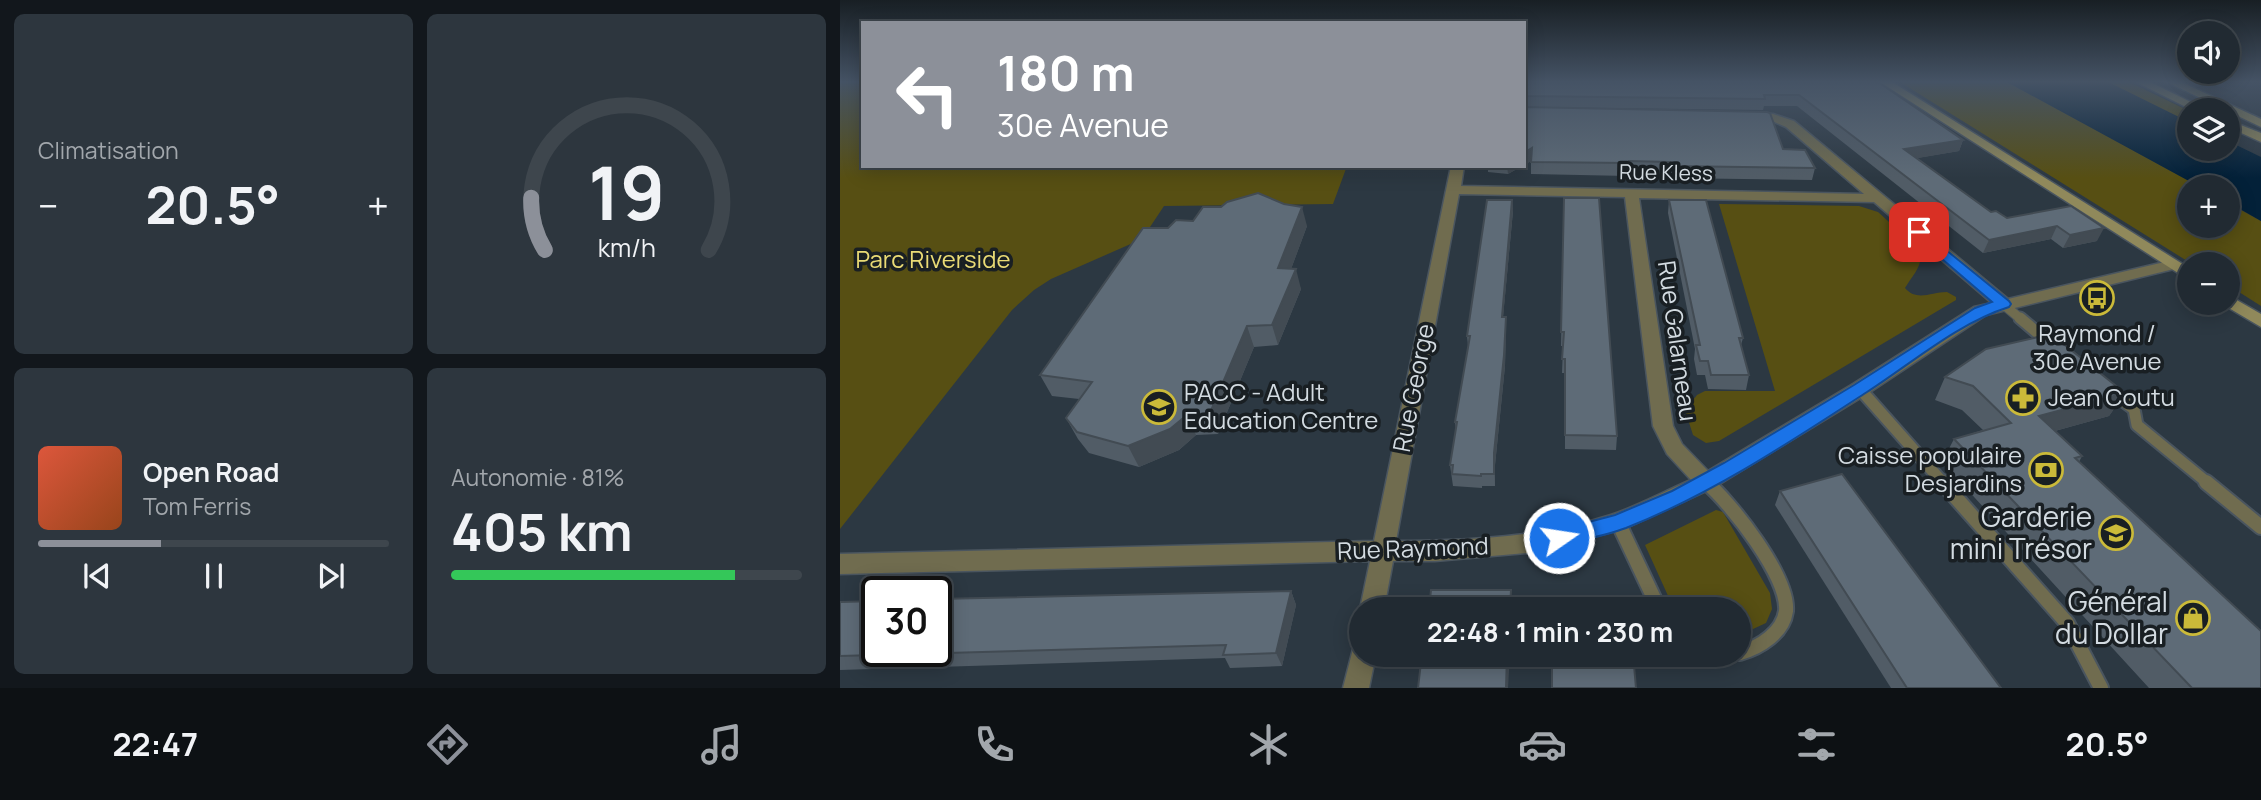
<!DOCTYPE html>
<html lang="fr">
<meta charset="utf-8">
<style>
:root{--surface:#212a32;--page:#2d363e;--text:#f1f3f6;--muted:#a2a7ac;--line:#3e464d;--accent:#8c9099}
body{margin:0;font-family:Manrope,sans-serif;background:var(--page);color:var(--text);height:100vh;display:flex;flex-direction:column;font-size:26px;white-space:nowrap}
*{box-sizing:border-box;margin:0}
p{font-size:23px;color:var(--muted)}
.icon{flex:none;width:38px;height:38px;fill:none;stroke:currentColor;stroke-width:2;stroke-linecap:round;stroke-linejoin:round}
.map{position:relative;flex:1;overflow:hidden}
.details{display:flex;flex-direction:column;gap:14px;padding:14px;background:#12171c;width:840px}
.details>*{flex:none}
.hud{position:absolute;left:21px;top:21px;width:665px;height:147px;border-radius:0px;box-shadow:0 4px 18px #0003,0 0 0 2px var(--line);background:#8c9099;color:#fff;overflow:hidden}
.tools{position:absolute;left:1337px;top:21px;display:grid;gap:14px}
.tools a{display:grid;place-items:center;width:63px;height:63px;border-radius:50%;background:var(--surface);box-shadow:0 4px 18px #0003,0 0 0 2px var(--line);font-size:35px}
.speed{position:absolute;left:21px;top:576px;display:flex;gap:14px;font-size:35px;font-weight:700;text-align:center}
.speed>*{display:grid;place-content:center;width:91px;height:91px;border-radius:50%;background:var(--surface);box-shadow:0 4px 18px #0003,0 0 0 2px var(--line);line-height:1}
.speed .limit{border:4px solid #111;border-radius:10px;background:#fff;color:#111}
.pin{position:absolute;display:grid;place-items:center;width:60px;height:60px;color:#fff;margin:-30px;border-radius:14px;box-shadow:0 4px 10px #0006}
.me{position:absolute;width:77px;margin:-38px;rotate:77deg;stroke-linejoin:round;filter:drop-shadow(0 0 5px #0008)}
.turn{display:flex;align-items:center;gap:24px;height:147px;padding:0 21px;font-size:32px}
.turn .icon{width:91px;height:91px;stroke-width:2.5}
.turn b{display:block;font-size:49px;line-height:60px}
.big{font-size:52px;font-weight:700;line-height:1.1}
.details .tile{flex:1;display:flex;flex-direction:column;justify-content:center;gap:10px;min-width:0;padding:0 24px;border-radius:10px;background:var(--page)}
.details .dial{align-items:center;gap:0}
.dial svg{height:182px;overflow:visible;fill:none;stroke:var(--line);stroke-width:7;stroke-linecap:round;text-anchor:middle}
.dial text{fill:var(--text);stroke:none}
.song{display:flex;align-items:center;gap:21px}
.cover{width:84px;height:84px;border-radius:10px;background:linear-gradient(135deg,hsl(10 70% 55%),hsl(20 70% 35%))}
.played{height:7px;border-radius:4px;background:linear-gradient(90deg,var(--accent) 35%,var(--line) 35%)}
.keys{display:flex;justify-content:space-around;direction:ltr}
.heat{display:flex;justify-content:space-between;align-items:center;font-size:38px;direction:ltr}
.charge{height:10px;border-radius:5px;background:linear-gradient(90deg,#34c759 81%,var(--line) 0)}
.details .tiles{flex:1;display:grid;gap:14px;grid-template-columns:repeat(2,1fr)}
.trip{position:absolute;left:509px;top:597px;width:402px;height:70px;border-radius:35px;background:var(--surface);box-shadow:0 4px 18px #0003,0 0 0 2px var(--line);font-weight:700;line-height:70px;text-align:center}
.tab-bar{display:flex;height:112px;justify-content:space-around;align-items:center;background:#0d1114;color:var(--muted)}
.tab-bar .icon{width:49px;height:49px}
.tab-bar .active{color:var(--accent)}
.tab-bar b{font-size:32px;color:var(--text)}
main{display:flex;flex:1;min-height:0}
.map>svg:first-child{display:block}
.green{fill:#574f13}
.water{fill:#032139}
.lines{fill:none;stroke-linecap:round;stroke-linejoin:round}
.lane-far2-casing{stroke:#4a555f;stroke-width:11}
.lane-far1-casing{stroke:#4a555f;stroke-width:15}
.lane-casing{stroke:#4a555f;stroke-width:18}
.street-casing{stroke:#4a555f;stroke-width:3}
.secondary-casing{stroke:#4a555f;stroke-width:3}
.lane-far2{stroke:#706c4f;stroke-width:9}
.lane-far1{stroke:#706c4f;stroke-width:11}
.lane{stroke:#706c4f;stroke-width:14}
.street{fill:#706c4f;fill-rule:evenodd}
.secondary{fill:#90895b;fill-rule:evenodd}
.wall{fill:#515c66}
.shaded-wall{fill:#424b53}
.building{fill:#5e6b77;stroke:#424b53;stroke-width:2}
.route{fill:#1a73e8;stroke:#114b97;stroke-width:2}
.labels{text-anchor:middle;stroke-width:7;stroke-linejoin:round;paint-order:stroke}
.far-street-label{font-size:21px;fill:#d3dbe1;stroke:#191f23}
.park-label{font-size:24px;fill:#eadb75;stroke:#191f23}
.poi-label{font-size:24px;fill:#d3dbe1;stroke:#191f23;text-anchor:start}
.street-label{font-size:24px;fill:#d3dbe1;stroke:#191f23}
.near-poi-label{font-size:28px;fill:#d3dbe1;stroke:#191f23;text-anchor:end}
</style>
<main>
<section class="details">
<div class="tiles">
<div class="tile"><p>Climatisation</p>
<div class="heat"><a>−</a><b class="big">20.5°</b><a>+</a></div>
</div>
<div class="tile dial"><svg viewBox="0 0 100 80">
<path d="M14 69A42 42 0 1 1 86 69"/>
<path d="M14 69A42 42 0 0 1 8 46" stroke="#8c9099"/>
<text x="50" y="56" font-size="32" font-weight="700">19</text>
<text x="50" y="72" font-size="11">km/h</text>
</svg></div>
<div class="tile">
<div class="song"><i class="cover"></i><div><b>Open Road</b><p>Tom Ferris</p></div></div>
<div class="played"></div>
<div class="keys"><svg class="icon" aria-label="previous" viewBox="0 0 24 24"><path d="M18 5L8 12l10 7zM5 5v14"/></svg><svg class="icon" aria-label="pause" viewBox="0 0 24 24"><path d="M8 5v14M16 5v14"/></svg><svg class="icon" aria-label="next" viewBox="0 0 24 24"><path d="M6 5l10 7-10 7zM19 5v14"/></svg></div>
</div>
<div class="tile"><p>Autonomie · 81%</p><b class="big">405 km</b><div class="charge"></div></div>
</div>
</section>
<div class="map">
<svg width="1421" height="688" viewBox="0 0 1421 688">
<rect width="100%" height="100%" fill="#2c3842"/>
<g class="green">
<polygon points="0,82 23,82 23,166 507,166 493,204 324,206 302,239 211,279 194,290 172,310 0,529"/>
<polygon points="1060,82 1167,82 1360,187 1349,187 1349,226 1388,226 1388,203 1421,221 1421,306 1388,285 1388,264 1352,264"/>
<polygon points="1268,82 1289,82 1349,111 1349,122"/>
<path d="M 879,204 L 1019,206 L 1038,212 L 1080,250 C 1084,265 1072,276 1065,288 C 1077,302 1091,292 1107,292 L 1116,297 L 1116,300 L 879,441 L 866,443 L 853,435 L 845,410 L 857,395 L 865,391 L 935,391 Z"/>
<polygon points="876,510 883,512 930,593 932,609 926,623 900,635 900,609 834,609 805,545"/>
</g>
<polygon class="water" points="1167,82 1268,82 1349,122 1349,149 1388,149 1388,141 1421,157 1421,221 1388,202 1388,187 1360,187"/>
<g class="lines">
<g class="lane-far2-casing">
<polyline id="lane-far2" points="1163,304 1182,320"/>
</g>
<g class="lane-far1-casing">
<g id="lane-far1">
<polyline points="1180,318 1212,345"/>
<polyline points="1020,389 1104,484"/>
<polyline points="1271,392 1294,409 1297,425 1369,484"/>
<polyline points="866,482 868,484"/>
</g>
</g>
<g class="lane-casing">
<g id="lane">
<path d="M 866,482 C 891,503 949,577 946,611 C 943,633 920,647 900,653"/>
<polyline points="1102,482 1227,623 1261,688"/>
<polyline points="1366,482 1421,527"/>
<polyline points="778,522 819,609"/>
<polyline points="884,654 888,654"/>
</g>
</g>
<g class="street-casing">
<g id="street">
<path d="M 908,113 L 933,114 L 954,121 L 1168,299 L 1333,260 L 1341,265 L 1338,268 L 1146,315 L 1027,394 L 873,488 L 786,528 L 698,552 L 595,561 L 553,561 L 544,609 L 522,609 L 522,613 L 520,609 L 530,561 L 0,574 L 0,554 L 534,541 L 611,166 L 624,166 L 621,186 L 1024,194 L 946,127 L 932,121 L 904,119 L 904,115 ZM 619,194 L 785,197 L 813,426 L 827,454 L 851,480 C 825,491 798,506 771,515 C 703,537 628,541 556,541 ZM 799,198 L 1034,202 L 1152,303 L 1134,307 L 1013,384 L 868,471 L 842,444 L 833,426 Z"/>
<polygon points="522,642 522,654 536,654 529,688 503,688 514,645"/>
</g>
</g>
<g class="secondary-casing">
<g id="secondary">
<polygon points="1040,82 1052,82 1349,268 1349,280"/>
<polygon points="1296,82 1310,82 1367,110 1352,110"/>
<polygon points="1327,82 1341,82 1421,119 1421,127"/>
<polygon points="1388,120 1421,133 1421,142 1388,127"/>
<polygon points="1388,295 1421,314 1421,327 1382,304 1388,303"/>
</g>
</g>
<use href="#lane-far2" class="lane-far2"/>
<use href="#lane-far1" class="lane-far1"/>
<use href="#lane" class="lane"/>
<use href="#street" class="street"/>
<use href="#secondary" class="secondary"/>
</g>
<g class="wall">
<polygon points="684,82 1038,82 1123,140 1119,151 1077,158 1151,212 1167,218 1231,206 1257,241 1223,248 1211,239 1143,253 957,106 924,106 923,110 692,107 943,149 975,168 972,180 829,178 829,174 788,173 788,176 691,174 691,161 684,165"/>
<polygon points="648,166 682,166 668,174 648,172"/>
<polygon points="724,198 777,436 776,450 725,449 725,373 722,373 723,346 721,346"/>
<polygon points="672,200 673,211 663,317 666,328 665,366 655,465 655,486 642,486 642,488 613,486 610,465 616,431 615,422 628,346 627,336"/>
<polygon points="829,200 903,338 901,345 909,375 906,390 868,389 865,375 857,375 854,359 855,349 828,213"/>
<polygon points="381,207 467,226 451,269 461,289 438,345 414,347 378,434 356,435 339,450 299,467 249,453 238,439 226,418 239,399 212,396 200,375 328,228 353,221"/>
<polygon points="1105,377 1285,393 1269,416 1215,431 1242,456 1239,462 1421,688 1309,688 1102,462 1114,439 1143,430 1122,410 1095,400"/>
<polygon points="940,491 1161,688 1051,688 935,505"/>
<polygon points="451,591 456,605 442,666 390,668 385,658 0,670 0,602"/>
</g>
<g class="shaded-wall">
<polygon points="1123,140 1119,151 1061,161 1064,149"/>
<polygon points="692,148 693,160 684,165 684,153"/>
<polygon points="667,166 682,166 668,174"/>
<polygon points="672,200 673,211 662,328 662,317"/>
<polygon points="462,207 467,226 444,288 438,268"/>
<polygon points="1217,226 1211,239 1143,253 1149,240"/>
<polygon points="1264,228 1257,241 1223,248 1230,235"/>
<polygon points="456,269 461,289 438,345 432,325"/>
<polygon points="666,317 665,366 655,465 655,486 654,453"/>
<polygon points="407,326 414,347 378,434 370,413"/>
<polygon points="1285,393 1269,416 1186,439 1199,416"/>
<polygon points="347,415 356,435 339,450 299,467 288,446"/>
<polygon points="451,591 456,605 442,666 436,653"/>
<polygon points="667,654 670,654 668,688 666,688"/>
</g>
<g class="building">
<polygon points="684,82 1038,82 1123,140 1064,149 1151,212 1156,211 1167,218 1231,206 1264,228 1230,235 1217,226 1149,240 959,95 924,95 925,99 684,96"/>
<polygon points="684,107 927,112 930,113 943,149 965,150 975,168 830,166 830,162 789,161 789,163 691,162 692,148 684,153"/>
<polygon points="418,193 444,204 462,207 438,268 456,269 432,325 407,326 370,413 347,415 330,429 288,446 237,432 226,418 252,382 200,375 303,228 328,228 336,220 353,221 363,207 381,207 387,202"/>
<polygon points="724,198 759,198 777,436 725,435 725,359 722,359 724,332 721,332"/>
<polygon points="647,200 672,200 662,317 666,317 664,355 654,453 654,474 641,474 641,476 612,474 613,465 610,465 617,422 615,422 630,336 627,336"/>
<polygon points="829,200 866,200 903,338 899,338 909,375 871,375 868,361 860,361 856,345 860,345"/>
<polygon points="1211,334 1285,393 1199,416 1242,456 1235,458 1421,631 1421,688 1352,688 1114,439 1171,423 1133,386 1105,377 1146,349"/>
<polygon points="1002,474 1161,688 1067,688 940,491"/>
<polygon points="591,590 671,590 670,609 589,609"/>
<polygon points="451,591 436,653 383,655 386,645 0,656 0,602 37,601 37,651 96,651 96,599"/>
<rect x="713" y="601" width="76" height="8"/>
<polygon points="582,654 667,654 666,688 578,688"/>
<polygon points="712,654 793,654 796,688 712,688"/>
</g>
<linearGradient id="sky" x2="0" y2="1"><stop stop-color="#181f24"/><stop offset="0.46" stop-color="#455365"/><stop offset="1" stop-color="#455365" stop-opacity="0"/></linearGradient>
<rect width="1421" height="178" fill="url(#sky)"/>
<path class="route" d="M 1079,228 L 1169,301 L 1171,304 L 1169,307 C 1118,323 1072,363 1027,392 C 950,442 872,494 786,528 C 764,536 741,540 719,546 L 711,544 L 708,538 L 711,532 L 775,515 L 832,491 L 884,463 L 1014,385 L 1135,308 L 1152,302 L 1074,235 L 1074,230 Z"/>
<defs>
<g id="bus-ring" transform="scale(1.75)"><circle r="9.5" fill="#191f23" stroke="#cbba39" stroke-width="1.5"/><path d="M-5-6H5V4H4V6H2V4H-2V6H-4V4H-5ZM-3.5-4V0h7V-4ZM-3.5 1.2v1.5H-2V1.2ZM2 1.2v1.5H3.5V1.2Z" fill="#cbba39"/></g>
<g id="pharmacy-ring" transform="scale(1.75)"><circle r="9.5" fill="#191f23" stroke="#cbba39" stroke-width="1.5"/><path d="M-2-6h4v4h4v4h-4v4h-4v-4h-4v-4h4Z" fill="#cbba39"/></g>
<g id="school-ring" transform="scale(1.75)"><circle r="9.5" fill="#191f23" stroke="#cbba39" stroke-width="1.5"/><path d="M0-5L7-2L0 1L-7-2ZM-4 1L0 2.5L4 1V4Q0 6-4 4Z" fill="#cbba39"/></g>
<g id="bank-ring" transform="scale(1.75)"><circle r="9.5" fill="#191f23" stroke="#cbba39" stroke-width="1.5"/><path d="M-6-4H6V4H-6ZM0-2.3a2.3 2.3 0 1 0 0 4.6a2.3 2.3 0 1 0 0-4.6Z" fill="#cbba39"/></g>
<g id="shop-ring" transform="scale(1.75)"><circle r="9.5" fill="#191f23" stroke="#cbba39" stroke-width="1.5"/><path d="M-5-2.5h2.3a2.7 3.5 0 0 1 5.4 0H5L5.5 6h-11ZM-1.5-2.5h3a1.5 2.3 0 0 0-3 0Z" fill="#cbba39"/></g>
</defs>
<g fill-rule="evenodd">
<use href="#bus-ring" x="1257" y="298"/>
<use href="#pharmacy-ring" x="1183" y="398"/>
<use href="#school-ring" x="319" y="407"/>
<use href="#bank-ring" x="1206" y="470"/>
<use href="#school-ring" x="1276" y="533"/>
<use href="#shop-ring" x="1353" y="618"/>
</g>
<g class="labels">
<g class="far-street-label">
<text transform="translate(826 173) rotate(1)" y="7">Rue Kless</text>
</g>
<g class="park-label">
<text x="93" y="268">Parc Riverside</text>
</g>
<g class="poi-label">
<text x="1257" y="342" text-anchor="middle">Raymond /<tspan x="1257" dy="28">30e Avenue</tspan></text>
<text x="344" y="401">PACC - Adult<tspan x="344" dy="28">Education Centre</tspan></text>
<text x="1208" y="406">Jean Coutu</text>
<text x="1182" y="464" text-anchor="end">Caisse populaire<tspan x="1182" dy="28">Desjardins</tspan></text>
</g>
<g class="street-label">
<text transform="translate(837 341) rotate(82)" y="8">Rue Galarneau</text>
<text transform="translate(574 388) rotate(-79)" y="8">Rue George</text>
<text transform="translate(573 549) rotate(-2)" y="8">Rue Raymond</text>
</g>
<g class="near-poi-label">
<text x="1252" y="527">Garderie<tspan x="1252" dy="32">mini Trésor</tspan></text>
<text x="1328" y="612">Général<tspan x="1328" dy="32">du Dollar</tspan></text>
</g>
</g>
</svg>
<div class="tools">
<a><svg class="icon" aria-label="sound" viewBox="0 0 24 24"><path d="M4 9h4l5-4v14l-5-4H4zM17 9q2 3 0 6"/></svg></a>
<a><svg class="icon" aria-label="layers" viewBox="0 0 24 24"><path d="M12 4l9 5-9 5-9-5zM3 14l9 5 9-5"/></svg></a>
<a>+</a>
<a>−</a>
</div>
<div class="speed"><div class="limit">30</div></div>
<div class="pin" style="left:1079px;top:232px;background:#d93025"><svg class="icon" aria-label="arrive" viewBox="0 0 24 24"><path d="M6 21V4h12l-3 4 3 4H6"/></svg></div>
<svg class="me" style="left:719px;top:538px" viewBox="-20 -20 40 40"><circle r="17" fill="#1a73e8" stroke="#fff" stroke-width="3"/><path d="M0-11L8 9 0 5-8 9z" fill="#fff"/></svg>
<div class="trip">22:48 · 1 min · 230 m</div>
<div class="hud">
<div class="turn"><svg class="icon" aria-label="left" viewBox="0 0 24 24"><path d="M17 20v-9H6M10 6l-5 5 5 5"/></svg><div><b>180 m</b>30e Avenue</div></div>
</div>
</div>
</main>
<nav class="tab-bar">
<b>22:47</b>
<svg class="icon active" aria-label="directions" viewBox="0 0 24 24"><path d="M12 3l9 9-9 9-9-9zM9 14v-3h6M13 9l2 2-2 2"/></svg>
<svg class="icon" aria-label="music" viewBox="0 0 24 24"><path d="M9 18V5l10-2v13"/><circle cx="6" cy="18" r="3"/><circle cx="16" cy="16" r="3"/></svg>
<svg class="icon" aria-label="phone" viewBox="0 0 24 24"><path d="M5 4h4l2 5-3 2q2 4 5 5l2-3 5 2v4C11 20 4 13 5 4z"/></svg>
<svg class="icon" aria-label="climate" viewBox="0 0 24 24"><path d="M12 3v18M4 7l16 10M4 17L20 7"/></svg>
<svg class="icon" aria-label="car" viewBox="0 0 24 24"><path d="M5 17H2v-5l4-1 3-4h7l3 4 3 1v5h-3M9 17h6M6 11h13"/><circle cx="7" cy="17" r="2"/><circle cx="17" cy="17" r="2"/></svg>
<svg class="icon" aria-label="filters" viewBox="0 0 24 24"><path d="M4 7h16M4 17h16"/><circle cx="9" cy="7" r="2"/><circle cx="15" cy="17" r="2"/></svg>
<b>20.5°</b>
</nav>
